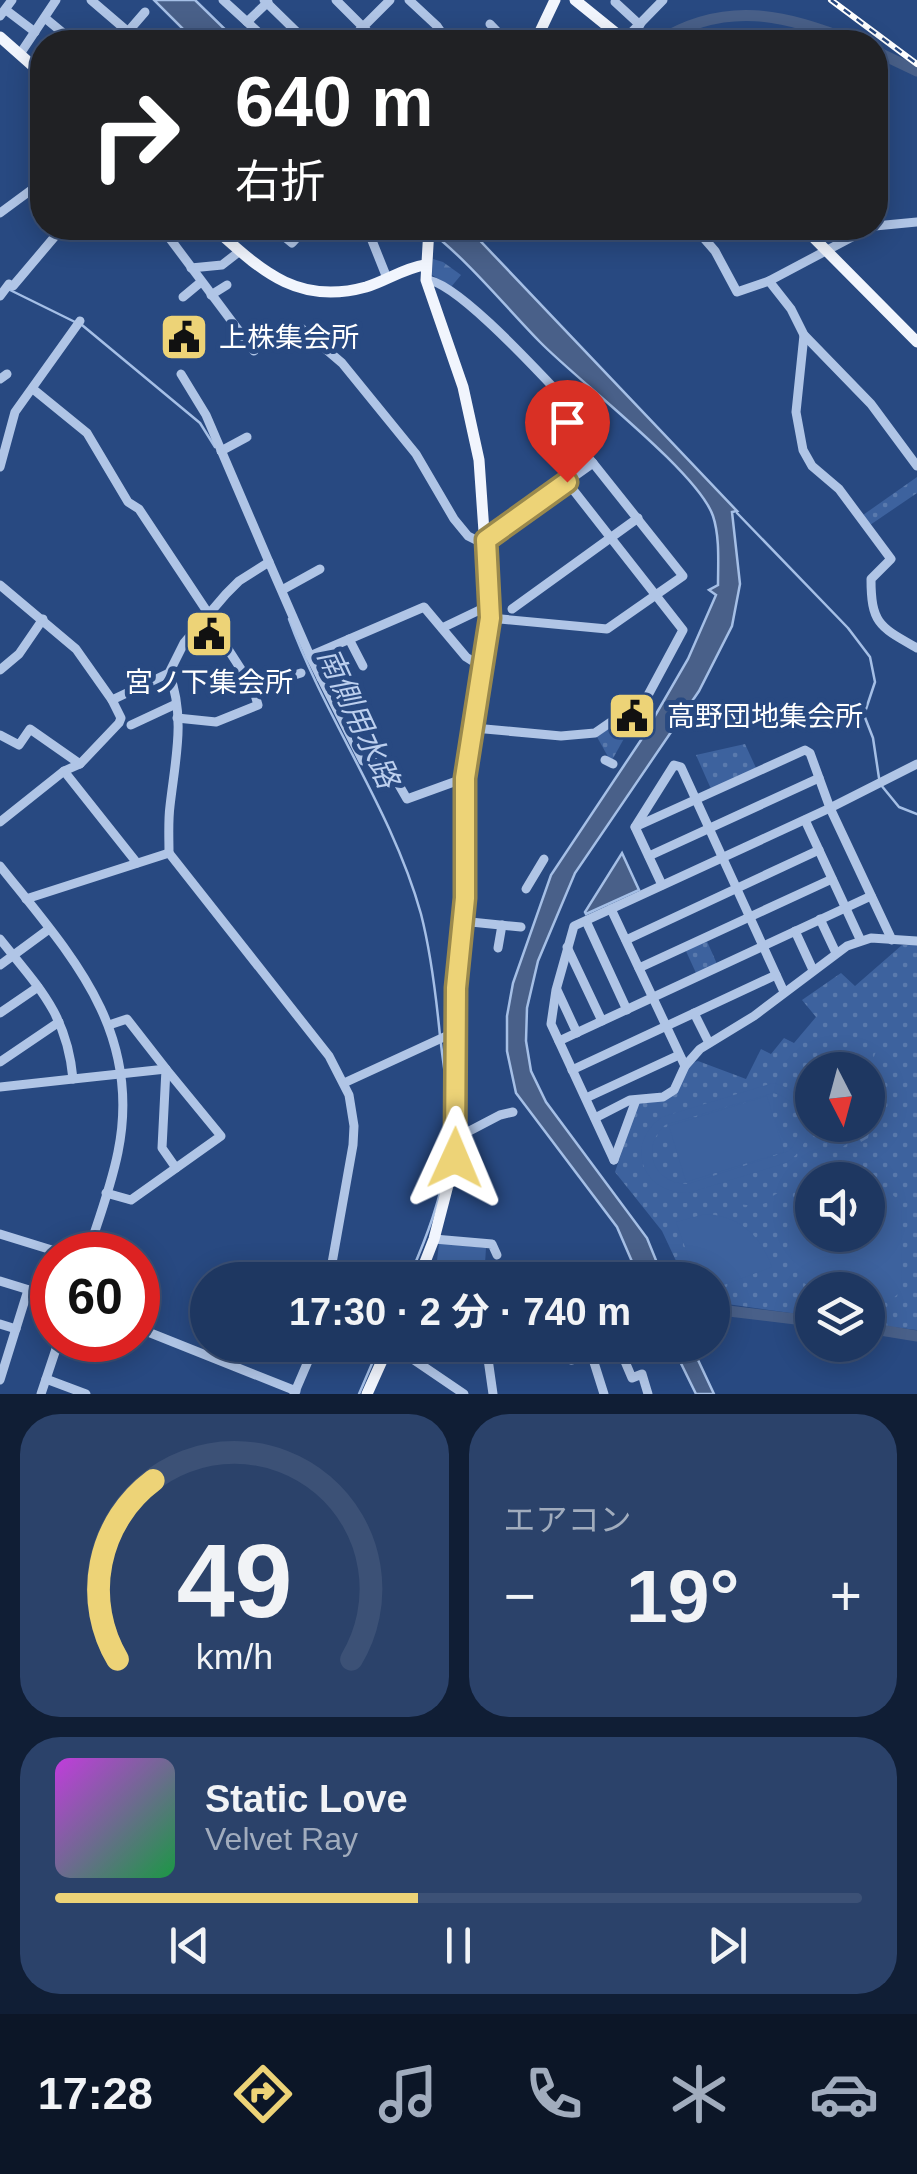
<!DOCTYPE html>
<html lang="ja">
<meta charset="utf-8">
<style>
:root{--surface:#1e3761;--page:#2b426a;--text:#f1f3f6;--muted:#a1acbd;--line:#3c5176;--accent:#edd377}
body{margin:0;font-family:Arial,"Noto Sans JP",sans-serif;background:var(--page);color:var(--text);height:100vh;display:flex;flex-direction:column;font-size:38px;white-space:nowrap}
*{box-sizing:border-box;margin:0}
p{font-size:32px;color:var(--muted)}
.icon{flex:none;width:55px;height:55px;fill:none;stroke:currentColor;stroke-width:2;stroke-linecap:round;stroke-linejoin:round}
.map{position:relative;height:1394px;overflow:hidden}
.panel{display:flex;flex-direction:column;gap:20px;padding:20px;background:#101e35;flex:1}
.panel>*{flex:none}
.guide{position:absolute;left:30px;top:30px;width:858px;height:210px;border-radius:40px;box-shadow:0 5px 25px #0003,0 0 0 2px var(--line);background:#202124;color:#fff;overflow:hidden}
.needle{width:65px;rotate:174deg}
.tools{position:absolute;left:795px;top:1052px;display:grid;gap:20px}
.tools a{display:grid;place-items:center;width:90px;height:90px;border-radius:50%;background:var(--surface);box-shadow:0 5px 25px #0003,0 0 0 2px var(--line);font-size:50px}
.speed{position:absolute;left:30px;top:1232px;display:flex;gap:20px;font-size:50px;font-weight:700;text-align:center}
.speed>*{display:grid;place-content:center;width:130px;height:130px;border-radius:50%;background:var(--surface);box-shadow:0 5px 25px #0003,0 0 0 2px var(--line);line-height:1}
.speed .limit{border:15px solid #d22;background:#fff;color:#111}
.pin{position:absolute;display:grid;place-items:center;width:85px;height:85px;color:#fff;margin:-102px -42px;border-radius:50% 50% 50% 0;rotate:-45deg;box-shadow:0 0 10px #0007}
.pin .icon{rotate:45deg}
.me{position:absolute;width:110px;margin:-55px;rotate:1deg;stroke-linejoin:round;filter:drop-shadow(0 0 8px #0008)}
.turn{display:flex;align-items:center;gap:35px;height:210px;padding:0 40px;font-size:45px}
.turn .icon{width:130px;height:130px;stroke-width:2.5}
.turn b{display:block;font-size:70px;line-height:85px}
.big{font-size:75px;font-weight:700;line-height:1.1}
.panel .card{flex:1;display:flex;flex-direction:column;justify-content:center;gap:15px;min-width:0;padding:0 35px;border-radius:40px;background:var(--page)}
.panel .dial{align-items:center;gap:0}
.dial svg{height:260px;overflow:visible;fill:none;stroke:var(--line);stroke-width:7;stroke-linecap:round;text-anchor:middle}
.dial text{fill:var(--text);stroke:none}
.song{display:flex;align-items:center;gap:30px}
.cover{width:120px;height:120px;border-radius:15px;background:linear-gradient(135deg,hsl(290 70% 55%),hsl(140 70% 35%))}
.played{height:10px;border-radius:5px;background:linear-gradient(90deg,var(--accent) 45%,var(--line) 45%)}
.keys{display:flex;justify-content:space-around;direction:ltr}
.heat{display:flex;justify-content:space-between;align-items:center;font-size:55px;direction:ltr}
.panel .tiles{flex:1;display:grid;gap:20px;grid-template-columns:1fr 1fr}
.card:last-child{grid-column:span 2}
.trip{position:absolute;left:190px;top:1262px;width:540px;height:100px;border-radius:50px;background:var(--surface);box-shadow:0 5px 25px #0003,0 0 0 2px var(--line);font-weight:700;line-height:100px;text-align:center}
.tab-bar{display:flex;height:160px;justify-content:space-around;align-items:center;background:#0c1627;color:var(--muted)}
.tab-bar .icon{width:70px;height:70px}
.tab-bar .active{color:var(--accent)}
.tab-bar b{font-size:45px;color:var(--text)}
.map>svg:first-child{display:block}
.grass{fill:url(#grass-dots);fill-rule:evenodd}
.forest{fill:url(#forest-firs)}
.pitch{fill:#3d629e;fill-rule:evenodd}
.water{fill:#496089;stroke:#a5bfe6;stroke-width:2.5}
.lines{fill:none;stroke-linecap:round;stroke-linejoin:round}
.stream{stroke:#a5bfe6;stroke-width:2.5}
.river{stroke:#496089;stroke-width:11}
.minor{stroke:#b0c5e6;stroke-width:9}
.major{stroke:#f1f5fd;stroke-width:11}
.rail-casing{stroke:#fff;stroke-width:6}
.rail{stroke:#284981;stroke-width:2.5;stroke-dasharray:8;stroke-linecap:butt}
.route-casing{stroke:#9a894d;stroke-width:25}
.route{stroke:#edd377;stroke-width:18}
.labels{text-anchor:middle;stroke-width:10;stroke-linejoin:round;paint-order:stroke}
.poi-label{font-size:28px;fill:#fff;stroke:#284981;text-anchor:start}
.water-label{font-size:30px;font-style:italic;fill:#bccfee;stroke:#284981}
</style>
<div class="map">
<svg width="917" height="1394" viewBox="0 0 917 1394">
<defs>
<pattern id="grass-dots" width="8" height="8" patternUnits="userSpaceOnUse" patternTransform="scale(2.5)"><rect width="8" height="8" fill="#3d629e"/><path d="M2 2h.1M6 6h.1" fill="none" stroke="#5a7aad" stroke-width="1.8" stroke-linecap="round"/></pattern>
<pattern id="forest-firs" width="22" height="20" patternUnits="userSpaceOnUse" patternTransform="scale(2.5)"><rect width="22" height="20" fill="#3d629e"/><path d="M5 1l3.5 6h-7zM16 11l3.5 6h-7z" fill="#5a7aad"/></pattern>
</defs>
<rect width="100%" height="100%" fill="#284981"/>
<g class="grass">
<polygon points="917,477 917,493 870,525 863,515"/>
<polygon points="622,718 632,724 611,762 597,737"/>
<polygon points="745,744 756,768 711,789 696,755"/>
<polygon points="706,939 717,964 696,973 685,949"/>
<path d="M 902,945 L 917,945 L 917,1330 L 868,1324 L 868,1290 L 812,1290 L 812,1316 L 713,1302 L 712,1280 L 685,1280 L 662,1231 L 615,1172 L 638,1103 L 664,1099 L 691,1063 L 698,1061 L 746,1079 L 761,1049 L 771,1054 L 784,1038 L 794,1043 L 816,1017 L 802,1000 L 841,973 L 855,986 ZM 812,1070 L 868,1070 L 868,1125 L 812,1125 ZM 812,1180 L 868,1180 L 868,1235 L 812,1235 Z"/>
</g>
<g class="forest">
<polygon points="433,259 443,262 461,275 451,287 432,275"/>
<polygon points="877,1049 884,1054 868,1138 861,1142 857,1133 860,1125 868,1125 868,1072"/>
<polygon points="820,1125 841,1125 849,1133 847,1144 838,1149 834,1142 825,1143"/>
<path d="M 783,1189 L 786,1192 C 755,1215 741,1201 709,1200 C 698,1200 686,1204 678,1203 C 691,1199 706,1196 720,1198 C 743,1201 764,1206 783,1189 Z"/>
</g>
<g class="pitch">
<path d="M 773,1083 C 814,1092 820,1141 786,1163 L 688,1193 C 642,1194 624,1144 662,1117 ZM 773,1093 C 802,1100 808,1130 789,1151 L 688,1184 C 653,1184 640,1148 665,1125 Z"/>
<polygon points="767,1096 784,1152 686,1182 669,1126"/>
<path d="M 868,1182 L 894,1196 L 901,1205 L 902,1290 L 889,1302 L 868,1297 L 868,1290 L 834,1290 L 805,1284 C 783,1253 780,1215 812,1191 L 812,1235 L 868,1235 Z"/>
<path d="M 705,1214 C 740,1216 760,1235 772,1267 L 713,1289 L 712,1280 L 697,1280 L 676,1222 Z"/>
<polygon points="439,1243 486,1248 484,1280 435,1278"/>
</g>
<g class="water">
<polygon points="154,0 195,0 238,42 196,42"/>
<path d="M 426,228 L 468,228 L 737,511 L 732,512 L 740,584 L 732,626 L 699,691 L 575,873 L 538,961 L 527,1008 L 526,1041 L 531,1071 L 546,1102 L 647,1238 L 664,1280 L 640,1280 L 617,1227 L 516,1093 L 507,1051 L 507,1016 L 513,983 L 551,875 L 641,740 L 688,659 L 716,595 L 709,590 L 718,585 C 718,564 720,537 713,516 C 698,472 578,381 540,342 C 502,303 469,261 426,228 Z"/>
<polygon points="622,853 639,890 586,914 585,912"/>
<polygon points="672,1345 691,1345 714,1394 696,1394"/>
</g>
<g class="lines">
<g class="stream">
<polyline points="10,290 75,322"/>
<polyline points="82,325 200,423 215,447"/>
<polyline points="737,513 848,628 870,657 875,682 864,715 873,738 879,778"/>
<path d="M 289,619 C 326,720 392,810 421,914 C 431,953 436,995 440,1036"/>
<polyline points="881,785 899,807 917,814"/>
<path d="M 408,1280 C 426,1239 442,1198 448,1153 C 453,1117 445,1079 441,1044"/>
<polyline points="359,1394 374,1359"/>
</g>
<g class="river">
<path d="M 657,42 C 725,0 784,14 854,42"/>
<polyline points="875,51 917,71"/>
<polyline points="712,1309 812,1321"/>
<polyline points="868,1328 917,1336"/>
</g>
<g class="minor">
<polyline points="91,0 140,42"/>
<polyline points="223,0 269,42"/>
<polyline points="264,0 307,42"/>
<polyline points="336,0 378,42"/>
<polyline points="409,0 437,26 448,42"/>
<polyline points="615,2 640,25"/>
<polyline points="6,10 35,32"/>
<polyline points="0,16 12,0"/>
<polyline points="45,18 74,42"/>
<polyline points="247,22 268,2"/>
<polyline points="490,24 507,42"/>
<polyline points="624,40 663,0"/>
<polyline points="119,42 145,12"/>
<polyline points="348,42 390,0"/>
<polyline points="20,54 56,0"/>
<polyline points="0,213 42,182"/>
<polyline points="875,226 917,222"/>
<polyline points="80,228 81,229"/>
<polyline points="162,228 254,351"/>
<polyline points="274,228 292,243 306,228"/>
<polyline points="367,228 387,278"/>
<polyline points="695,228 715,251 737,292 769,281 869,228"/>
<polyline points="191,268 222,265 240,251"/>
<path d="M 426,280 C 456,280 545,379 570,405 L 573,410 L 558,424 L 593,463"/>
<polyline points="769,281 791,309 804,335 871,404 917,466"/>
<polyline points="13,286 62,228"/>
<polyline points="211,295 227,285"/>
<polyline points="0,296 9,284"/>
<polyline points="183,297 201,282"/>
<polyline points="301,328 342,363 416,454 454,519 468,536 486,545"/>
<path d="M 804,335 L 796,412 L 803,450 L 812,466 L 839,489 L 891,559 L 871,579 C 871,624 880,627 917,648"/>
<polyline points="181,374 206,415 269,562"/>
<polyline points="0,379 7,374"/>
<polyline points="33,389 87,433 128,502 139,509 210,616"/>
<polyline points="540,440 558,424"/>
<polyline points="221,451 247,437"/>
<polyline points="0,467 15,412 80,321"/>
<polyline points="485,540 593,463 683,576 607,629 490,618"/>
<polyline points="0,585 76,649 112,700 169,673 184,643 226,594 239,581 269,562 310,656 424,607 466,657 485,669"/>
<polyline points="282,590 320,569"/>
<polyline points="512,609 638,518"/>
<polyline points="442,628 490,605"/>
<polyline points="349,639 363,666"/>
<polyline points="310,656 363,761 380,752 407,799 465,778"/>
<polyline points="0,670 19,654 43,619"/>
<path d="M 169,673 C 186,717 175,761 170,806 C 168,821 169,837 169,853"/>
<polyline points="321,678 338,671"/>
<polyline points="253,688 301,673"/>
<polyline points="177,718 216,722 258,705 253,688 208,618"/>
<polyline points="131,725 176,704"/>
<polyline points="474,728 561,736 595,733 647,697 683,630 567,482"/>
<polyline points="0,735 19,745 30,729 80,764"/>
<polyline points="605,760 613,764"/>
<polyline points="64,771 137,863"/>
<polyline points="805,820 860,939"/>
<polyline points="0,822 64,771 80,764 119,723 121,718 112,700"/>
<polyline points="635,827 674,765 681,767 784,992"/>
<polyline points="649,856 819,778"/>
<path d="M 0,866 C 70,954 143,1030 118,1152 C 111,1187 98,1221 87,1255"/>
<polyline points="662,885 635,827 805,750 810,753 830,808 892,940"/>
<polyline points="526,889 544,859"/>
<polyline points="26,899 169,853 329,1056 349,1095 354,1126 353,1145 329,1280"/>
<polyline points="611,909 685,1066"/>
<polyline points="820,919 836,953"/>
<polyline points="461,921 521,927"/>
<polyline points="586,921 627,1010"/>
<polyline points="795,931 813,970"/>
<path d="M 0,939 C 39,988 67,1014 73,1079 L 166,1069 L 221,1136 L 131,1200 L 106,1193"/>
<polyline points="626,940 819,850"/>
<polyline points="567,947 602,1021"/>
<polyline points="498,948 502,925"/>
<polyline points="0,965 49,929"/>
<polyline points="639,968 832,879"/>
<polyline points="557,990 577,1033"/>
<polyline points="0,1013 38,987"/>
<polyline points="694,1013 709,1043"/>
<polyline points="109,1025 127,1019 166,1069 162,1148 176,1168"/>
<polyline points="559,1041 871,896"/>
<polyline points="0,1062 59,1022"/>
<polyline points="572,1070 776,975"/>
<polyline points="344,1083 455,1032"/>
<polyline points="0,1087 73,1079"/>
<polyline points="586,1098 679,1055"/>
<polyline points="595,1118 630,1100 663,1097 674,1090 685,1066 700,1049 754,1016 847,946 871,938 917,941"/>
<polyline points="456,1138 500,1115 513,1112"/>
<polyline points="614,1160 551,1024 556,990 574,926 830,808 917,764"/>
<polyline points="614,1160 636,1100"/>
<polyline points="0,1234 68,1255"/>
<polyline points="434,1239 492,1244 497,1255"/>
<polyline points="0,1281 52,1297"/>
<polyline points="0,1324 16,1329"/>
<polyline points="138,1328 296,1391"/>
<polyline points="354,1345 383,1358"/>
<polyline points="392,1345 464,1394"/>
<polyline points="486,1345 493,1394"/>
<polyline points="618,1345 632,1378 642,1374 648,1394"/>
<polyline points="571,1360 592,1356 604,1394"/>
<polyline points="46,1379 86,1394"/>
<polyline points="0,1380 28,1290"/>
<polyline points="41,1394 59,1340"/>
<polyline points="294,1394 315,1345"/>
</g>
<g class="major">
<polyline points="575,0 627,42"/>
<polyline points="0,37 42,74"/>
<polyline points="535,42 555,0"/>
<path d="M 214,228 C 261,270 297,306 366,287 C 386,281 404,268 425,265"/>
<polyline points="804,228 917,342"/>
<polyline points="418,1280 434,1239 455,1158 455,988 465,898 465,778 490,618 479,460 463,387 426,280 429,228"/>
<polyline points="367,1394 389,1345"/>
</g>
<g class="rail-casing">
<polyline id="rail" points="831,0 917,64"/>
</g>
<use href="#rail" class="rail"/>
</g>
<g class="lines">
<g class="route-casing">
<polyline id="route" points="455,1158 456,988 465,898 465,778 490,618 486,540 567,482"/>
</g>
<use href="#route" class="route"/>
</g>
<defs>
<g id="civic-square" transform="scale(2.5)"><rect x="-9" y="-9" width="18" height="18" rx="4" fill="#edd377" stroke="#284981"/><path d="M-.6-6.5H3V-4.5H.6V-3L4-1V1h2V6H-6V1h2V-1L-.6-3ZM-1.2 2.5V6h2.4V2.5Z" fill="#111"/></g>
</defs>
<g fill-rule="evenodd">
<use href="#civic-square" x="184" y="337"/>
<use href="#civic-square" x="209" y="634"/>
<use href="#civic-square" x="632" y="716"/>
</g>
<g class="labels">
<g class="poi-label">
<text x="219" y="347">上株集会所</text>
<text x="209" y="692" text-anchor="middle">宮ノ下集会所</text>
<text x="667" y="726">高野団地集会所</text>
</g>
<g class="water-label">
<text transform="translate(358 718) rotate(65)" y="10">南側用水路</text>
</g>
</g>
</svg>
<div class="tools">
<a><svg class="needle" viewBox="-14 -14 28 28"><path d="M0-13l5 13h-10z" fill="#e53935"/><path d="M0 13l5-13h-10z" fill="#a1acbd"/></svg></a>
<a><svg class="icon" aria-label="sound" viewBox="0 0 24 24"><path d="M4 9h4l5-4v14l-5-4H4zM17 9q2 3 0 6"/></svg></a>
<a><svg class="icon" aria-label="layers" viewBox="0 0 24 24"><path d="M12 4l9 5-9 5-9-5zM3 14l9 5 9-5"/></svg></a>
</div>
<div class="speed"><div class="limit">60</div></div>
<div class="pin" style="left:567px;top:482px;background:#d93025"><svg class="icon" aria-label="arrive" viewBox="0 0 24 24"><path d="M6 21V4h12l-3 4 3 4H6"/></svg></div>
<svg class="me" style="left:455px;top:1158px" viewBox="-20 -20 40 40"><path d="M0-17L14 15 0 8-14 15z" fill="#edd377" stroke="#fff" stroke-width="4"/></svg>
<div class="trip">17:30 · 2 分 · 740 m</div>
<div class="guide">
<div class="turn"><svg class="icon" aria-label="right" viewBox="0 0 24 24"><path d="M7 20v-9h11M14 6l5 5-5 5"/></svg><div><b>640 m</b>右折</div></div>
</div>
</div>
<section class="panel">
<div class="tiles">
<div class="card dial"><svg viewBox="0 0 100 80">
<path d="M14 69A42 42 0 1 1 86 69"/>
<path d="M14 69A42 42 0 0 1 25 14" stroke="#edd377"/>
<text x="50" y="56" font-size="32" font-weight="700">49</text>
<text x="50" y="72" font-size="11">km/h</text>
</svg></div>
<div class="card"><p>エアコン</p>
<div class="heat"><a>−</a><b class="big">19°</b><a>+</a></div>
</div>
<div class="card">
<div class="song"><i class="cover"></i><div><b>Static Love</b><p>Velvet Ray</p></div></div>
<div class="played"></div>
<div class="keys"><svg class="icon" aria-label="previous" viewBox="0 0 24 24"><path d="M18 5L8 12l10 7zM5 5v14"/></svg><svg class="icon" aria-label="pause" viewBox="0 0 24 24"><path d="M8 5v14M16 5v14"/></svg><svg class="icon" aria-label="next" viewBox="0 0 24 24"><path d="M6 5l10 7-10 7zM19 5v14"/></svg></div>
</div>
</div>
</section>
<nav class="tab-bar">
<b>17:28</b>
<svg class="icon active" aria-label="directions" viewBox="0 0 24 24"><path d="M12 3l9 9-9 9-9-9zM9 14v-3h6M13 9l2 2-2 2"/></svg>
<svg class="icon" aria-label="music" viewBox="0 0 24 24"><path d="M9 18V5l10-2v13"/><circle cx="6" cy="18" r="3"/><circle cx="16" cy="16" r="3"/></svg>
<svg class="icon" aria-label="phone" viewBox="0 0 24 24"><path d="M5 4h4l2 5-3 2q2 4 5 5l2-3 5 2v4C11 20 4 13 5 4z"/></svg>
<svg class="icon" aria-label="climate" viewBox="0 0 24 24"><path d="M12 3v18M4 7l16 10M4 17L20 7"/></svg>
<svg class="icon" aria-label="car" viewBox="0 0 24 24"><path d="M5 17H2v-5l4-1 3-4h7l3 4 3 1v5h-3M9 17h6M6 11h13"/><circle cx="7" cy="17" r="2"/><circle cx="17" cy="17" r="2"/></svg>
</nav>
